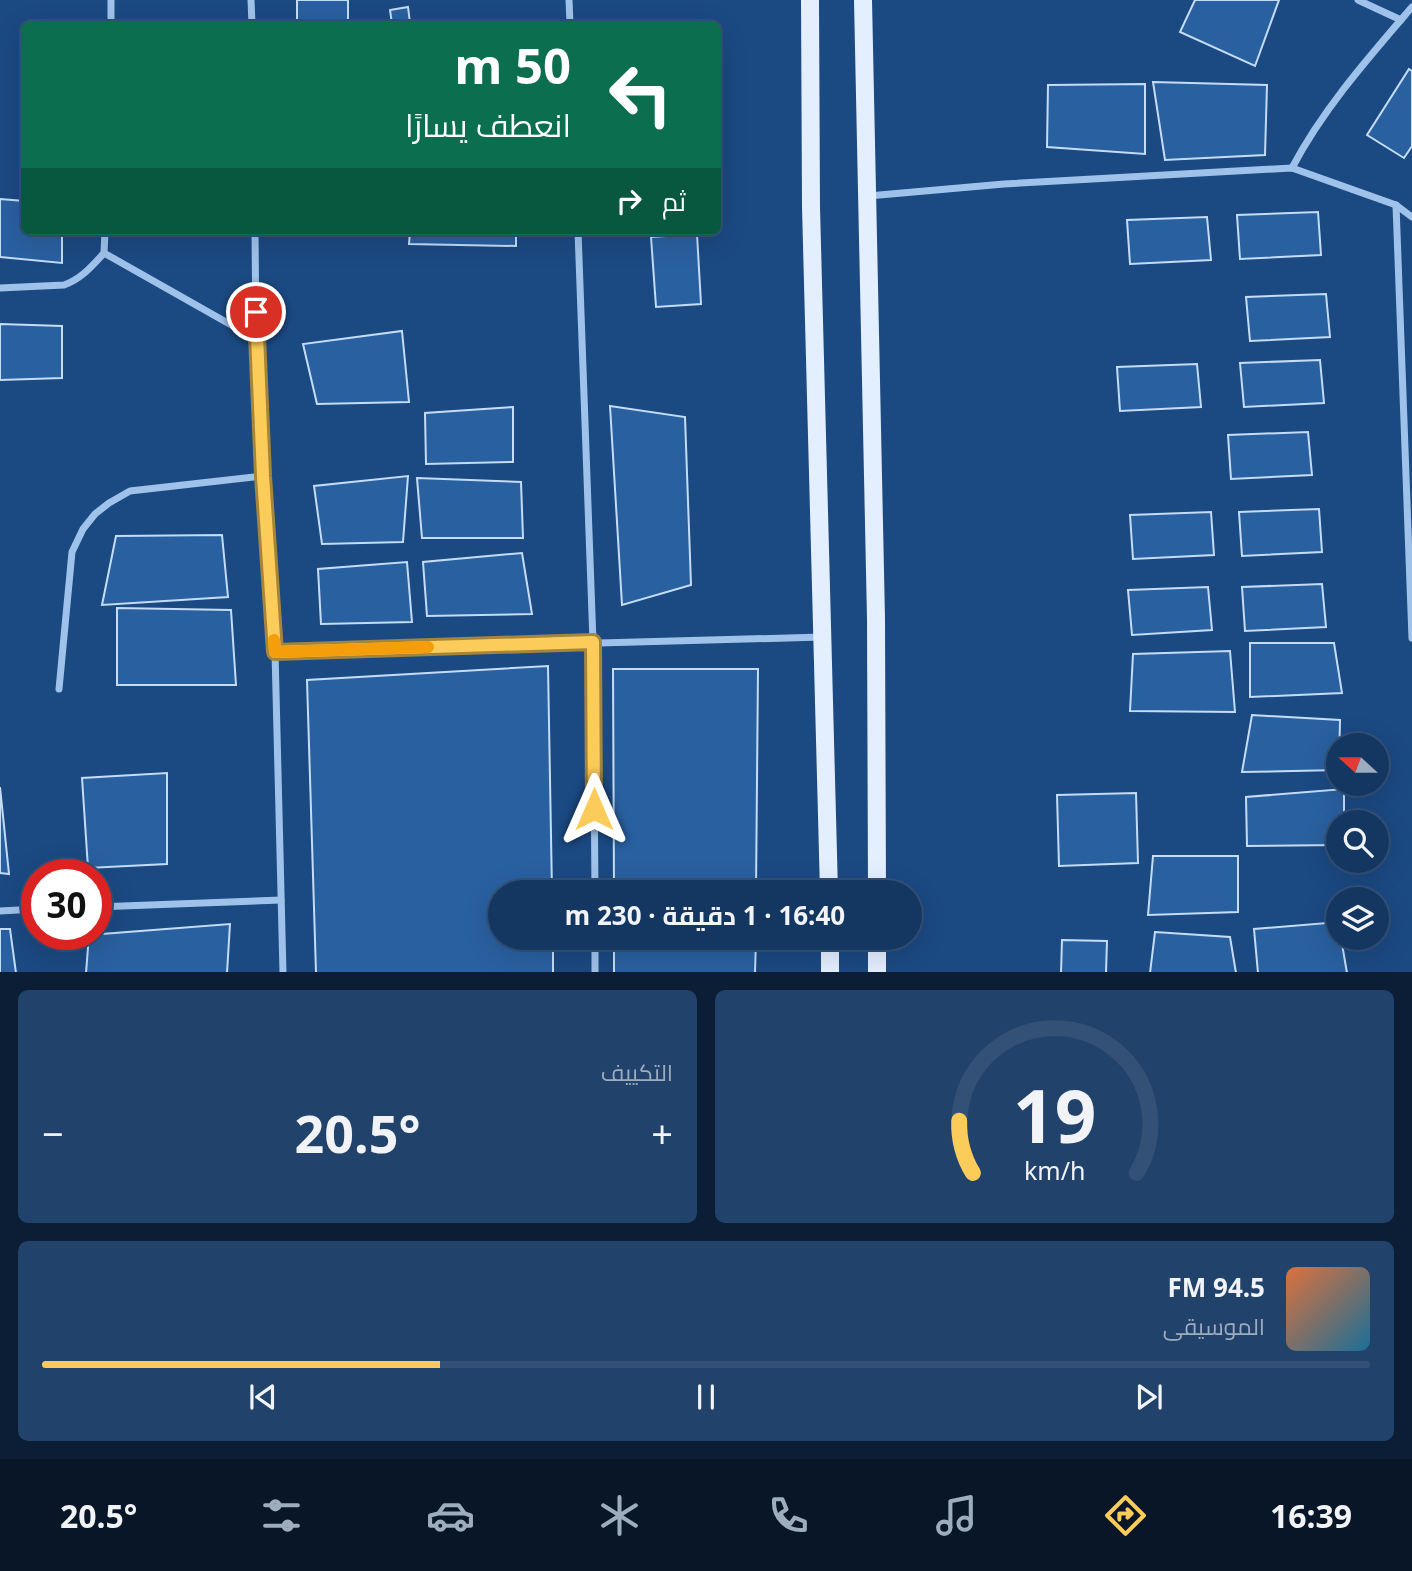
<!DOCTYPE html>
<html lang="ar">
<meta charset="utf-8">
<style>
:root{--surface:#143762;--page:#21426b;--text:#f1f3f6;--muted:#9dacbe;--line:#335177;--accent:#fccc5b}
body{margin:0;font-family:"Noto Sans",Cairo,sans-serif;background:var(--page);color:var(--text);direction:rtl;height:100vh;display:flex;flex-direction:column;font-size:26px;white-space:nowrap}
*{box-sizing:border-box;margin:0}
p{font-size:23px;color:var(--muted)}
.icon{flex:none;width:38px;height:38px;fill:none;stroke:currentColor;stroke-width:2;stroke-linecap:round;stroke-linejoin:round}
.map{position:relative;height:972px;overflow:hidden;direction:ltr}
.details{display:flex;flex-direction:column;gap:18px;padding:18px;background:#0b1e36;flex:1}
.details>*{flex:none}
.top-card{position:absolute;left:21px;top:21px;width:700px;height:214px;border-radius:10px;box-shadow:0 7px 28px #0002,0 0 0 2px var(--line);direction:rtl;background:#0b6e4f;color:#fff;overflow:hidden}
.needle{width:46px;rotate:291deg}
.tools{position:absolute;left:1326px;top:733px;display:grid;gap:14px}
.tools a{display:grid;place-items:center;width:63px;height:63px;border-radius:50%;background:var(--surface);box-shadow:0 7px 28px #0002,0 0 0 2px var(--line);font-size:35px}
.speed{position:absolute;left:21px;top:859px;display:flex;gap:14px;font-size:35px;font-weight:700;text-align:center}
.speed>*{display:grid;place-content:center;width:91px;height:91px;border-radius:50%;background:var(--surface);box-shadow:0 7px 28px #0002,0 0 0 2px var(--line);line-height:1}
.speed .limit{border:10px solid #d22;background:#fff;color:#111}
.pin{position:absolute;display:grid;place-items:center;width:60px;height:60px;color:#fff;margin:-30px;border:4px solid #fff;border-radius:50%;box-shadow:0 2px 7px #0007}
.me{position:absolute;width:77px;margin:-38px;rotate:0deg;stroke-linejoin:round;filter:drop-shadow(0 0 5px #0008)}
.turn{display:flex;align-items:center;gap:24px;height:147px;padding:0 35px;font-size:32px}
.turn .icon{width:91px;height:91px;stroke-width:2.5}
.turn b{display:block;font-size:49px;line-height:60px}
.then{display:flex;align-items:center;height:66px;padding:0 35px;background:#0003;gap:14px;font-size:26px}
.big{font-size:52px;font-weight:700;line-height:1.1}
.details .tile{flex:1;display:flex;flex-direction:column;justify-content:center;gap:10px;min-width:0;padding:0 24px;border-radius:10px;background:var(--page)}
.details .dial{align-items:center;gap:0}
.dial svg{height:182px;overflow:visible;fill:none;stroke:var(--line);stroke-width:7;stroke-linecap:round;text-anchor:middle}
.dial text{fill:var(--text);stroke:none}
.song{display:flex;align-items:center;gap:21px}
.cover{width:84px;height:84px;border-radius:10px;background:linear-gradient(135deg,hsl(20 70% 55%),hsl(200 70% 35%))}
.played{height:7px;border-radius:4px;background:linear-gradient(90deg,var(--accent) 30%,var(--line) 30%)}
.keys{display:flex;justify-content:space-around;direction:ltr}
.heat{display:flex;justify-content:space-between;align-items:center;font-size:38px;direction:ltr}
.details .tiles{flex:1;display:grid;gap:18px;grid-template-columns:1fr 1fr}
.tile:last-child{grid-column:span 2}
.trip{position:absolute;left:488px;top:880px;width:434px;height:70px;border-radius:35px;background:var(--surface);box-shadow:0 7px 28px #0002,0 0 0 2px var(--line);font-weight:700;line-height:70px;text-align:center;direction:rtl}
.tabs{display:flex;height:112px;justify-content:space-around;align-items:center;background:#081627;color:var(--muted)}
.tabs .icon{width:49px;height:49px}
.tabs .current{color:var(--accent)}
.tabs b{font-size:32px;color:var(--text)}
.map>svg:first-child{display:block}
.building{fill:#2960a0;stroke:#c4dcf8;stroke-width:2}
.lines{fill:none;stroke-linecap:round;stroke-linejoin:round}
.street{stroke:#9fc2ea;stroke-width:7}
.primary{stroke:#e3eeff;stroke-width:18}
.route-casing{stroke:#a4853b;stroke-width:18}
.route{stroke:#fccc5b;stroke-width:12}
.slow{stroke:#f59e0b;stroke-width:12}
</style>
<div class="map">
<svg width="1412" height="973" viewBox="0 0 1412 973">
<rect width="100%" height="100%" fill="#1b4982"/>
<g class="building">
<rect x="297" y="0" width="51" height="24"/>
<polygon points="1195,0 1279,0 1255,66 1180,32"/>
<polygon points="408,7 410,23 392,24 390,10"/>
<polygon points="1409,69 1412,71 1412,146 1404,158 1367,135"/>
<polygon points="1153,82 1267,85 1265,155 1165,160"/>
<polygon points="1145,84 1145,154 1047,147 1048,85"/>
<polygon points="0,199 24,201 24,231 62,231 62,263 0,257"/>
<polygon points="1318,212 1321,255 1240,259 1237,215"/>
<polygon points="1207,217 1211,260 1130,264 1127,220"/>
<polygon points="410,231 516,231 516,246 409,244"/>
<polygon points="697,234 701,304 656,307 651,237"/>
<polygon points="1326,294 1330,337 1250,341 1246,297"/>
<polygon points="0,324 62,326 62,378 0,380"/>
<polygon points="402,331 409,402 317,404 303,344"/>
<polygon points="1320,360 1324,403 1244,407 1240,363"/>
<polygon points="1197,364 1201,407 1120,411 1117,367"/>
<polygon points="610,406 685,417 691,585 622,605"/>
<polygon points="513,407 513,462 426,464 425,413"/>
<polygon points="1308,432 1312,475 1231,479 1228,435"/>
<polygon points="408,476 403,542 322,544 314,486"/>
<polygon points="417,478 521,482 523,538 422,538"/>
<polygon points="1319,509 1322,552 1242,556 1239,512"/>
<polygon points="1211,512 1214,555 1133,559 1130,515"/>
<polygon points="222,535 228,597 102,605 116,536"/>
<polygon points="522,553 532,614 427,616 423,562"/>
<polygon points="407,562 412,622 321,624 318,569"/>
<polygon points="1322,584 1326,627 1245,631 1242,587"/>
<polygon points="1208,587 1212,630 1132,635 1128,590"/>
<polygon points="117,608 231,610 236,685 117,685"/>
<polygon points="1250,643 1334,643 1342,693 1250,697"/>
<polygon points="1230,651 1235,712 1130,711 1133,654"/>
<polygon points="548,666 552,892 500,892 500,938 553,938 553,973 316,973 307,680"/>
<polygon points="613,669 758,669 756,892 614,892"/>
<polygon points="1252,715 1340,720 1339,770 1242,772"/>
<polygon points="167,773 167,864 88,868 82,778"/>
<polygon points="0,787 9,874 0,873"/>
<polygon points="1344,789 1344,822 1339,822 1339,845 1247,846 1246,797"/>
<polygon points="1136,793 1138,863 1059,866 1057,795"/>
<polygon points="1153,856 1238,856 1238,912 1148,915"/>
<polygon points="1339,922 1339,938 1341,938 1347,973 1258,973 1254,929"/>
<polygon points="230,924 227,973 86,973 89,935"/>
<polygon points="0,929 10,929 16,973 0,973"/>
<polygon points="1155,932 1230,937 1236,973 1150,973"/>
<polygon points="614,938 756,938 755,973 614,973"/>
<polygon points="1062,940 1107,941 1106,973 1061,973"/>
</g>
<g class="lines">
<g class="street">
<polyline points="111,0 111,24"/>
<polyline points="251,0 252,24"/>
<polyline points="569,0 570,24"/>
<polyline points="1358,0 1401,20"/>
<path d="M 1292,168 C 1323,109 1369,57 1412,7"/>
<polyline points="868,196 1004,184 1292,168 1396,205 1412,217"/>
<polyline points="1396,205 1412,638"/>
<polyline points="255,231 256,339 275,652 283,973"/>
<polyline points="578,231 593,642 595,892"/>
<polyline points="104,253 256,339"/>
<path d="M 0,288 L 64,285 C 81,279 91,267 104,253 L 105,231"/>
<polyline points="275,652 822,637"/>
<polyline points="59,689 72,552 83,529 95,514 109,503 130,491 263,476"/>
<polyline points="96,907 281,900"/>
<polyline points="0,911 37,909"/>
<polyline points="595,938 595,973"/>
</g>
<g class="primary">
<polyline points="810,0 811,207 829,892"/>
<polyline points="863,0 876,619 877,892"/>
<polyline points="830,938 830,973"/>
<polyline points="877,938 877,973"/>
</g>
</g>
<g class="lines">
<g class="route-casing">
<polyline id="route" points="256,312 263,476 275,652 593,642 594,809"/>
</g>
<use href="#route" class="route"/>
<polyline class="slow" points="274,640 275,652 428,647"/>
</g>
</svg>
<div class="tools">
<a><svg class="needle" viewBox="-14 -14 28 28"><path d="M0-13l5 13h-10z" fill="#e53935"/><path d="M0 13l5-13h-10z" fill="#9dacbe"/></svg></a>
<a><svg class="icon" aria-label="search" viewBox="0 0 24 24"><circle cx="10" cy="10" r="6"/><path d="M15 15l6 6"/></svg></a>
<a><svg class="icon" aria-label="layers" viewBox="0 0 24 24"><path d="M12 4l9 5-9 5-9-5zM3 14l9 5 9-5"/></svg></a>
</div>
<div class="speed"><div class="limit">30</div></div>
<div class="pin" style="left:256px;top:312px;background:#d93025"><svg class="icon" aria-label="arrive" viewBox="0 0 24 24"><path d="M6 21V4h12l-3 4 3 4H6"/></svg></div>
<svg class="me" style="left:594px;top:809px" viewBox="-20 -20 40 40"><path d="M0-17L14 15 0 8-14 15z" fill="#fccc5b" stroke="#fff" stroke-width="4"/></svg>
<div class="trip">16:40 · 1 دقيقة · 230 m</div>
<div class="top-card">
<div class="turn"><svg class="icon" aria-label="left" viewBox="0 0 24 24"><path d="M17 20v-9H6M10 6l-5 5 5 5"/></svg><div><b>50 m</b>انعطف يسارًا</div></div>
<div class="then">ثم<svg class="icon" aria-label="right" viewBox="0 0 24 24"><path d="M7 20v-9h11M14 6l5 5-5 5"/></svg></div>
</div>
</div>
<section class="details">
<div class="tiles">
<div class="tile dial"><svg viewBox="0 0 100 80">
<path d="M14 69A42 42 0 1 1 86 69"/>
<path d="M14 69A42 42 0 0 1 8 46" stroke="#fccc5b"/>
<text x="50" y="56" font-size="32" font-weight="700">19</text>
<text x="50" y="72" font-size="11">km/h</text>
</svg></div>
<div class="tile"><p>التكييف</p>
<div class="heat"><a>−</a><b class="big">20.5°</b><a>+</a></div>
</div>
<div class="tile">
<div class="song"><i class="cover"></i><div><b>94.5 FM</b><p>الموسيقى</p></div></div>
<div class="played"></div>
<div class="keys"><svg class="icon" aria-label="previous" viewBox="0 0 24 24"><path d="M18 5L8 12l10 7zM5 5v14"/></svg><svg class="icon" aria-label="pause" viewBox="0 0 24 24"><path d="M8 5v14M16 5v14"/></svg><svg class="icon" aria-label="next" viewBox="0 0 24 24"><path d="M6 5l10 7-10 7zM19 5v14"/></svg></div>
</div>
</div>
</section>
<nav class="tabs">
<b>16:39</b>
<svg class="icon current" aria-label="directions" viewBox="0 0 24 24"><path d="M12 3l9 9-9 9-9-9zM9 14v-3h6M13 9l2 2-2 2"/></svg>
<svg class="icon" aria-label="music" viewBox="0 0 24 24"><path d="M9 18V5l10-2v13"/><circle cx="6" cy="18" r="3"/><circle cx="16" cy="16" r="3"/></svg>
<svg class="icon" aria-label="phone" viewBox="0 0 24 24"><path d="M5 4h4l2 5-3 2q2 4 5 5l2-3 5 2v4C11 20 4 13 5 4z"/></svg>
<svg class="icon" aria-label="climate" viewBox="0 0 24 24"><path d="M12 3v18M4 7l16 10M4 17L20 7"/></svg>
<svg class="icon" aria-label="car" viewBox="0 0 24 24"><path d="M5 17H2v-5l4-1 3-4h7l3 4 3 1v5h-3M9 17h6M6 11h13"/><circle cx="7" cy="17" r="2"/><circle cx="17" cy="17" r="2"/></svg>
<svg class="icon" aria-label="filters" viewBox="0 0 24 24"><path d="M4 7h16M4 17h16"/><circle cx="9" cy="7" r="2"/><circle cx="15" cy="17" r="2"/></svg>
<b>20.5°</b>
</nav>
